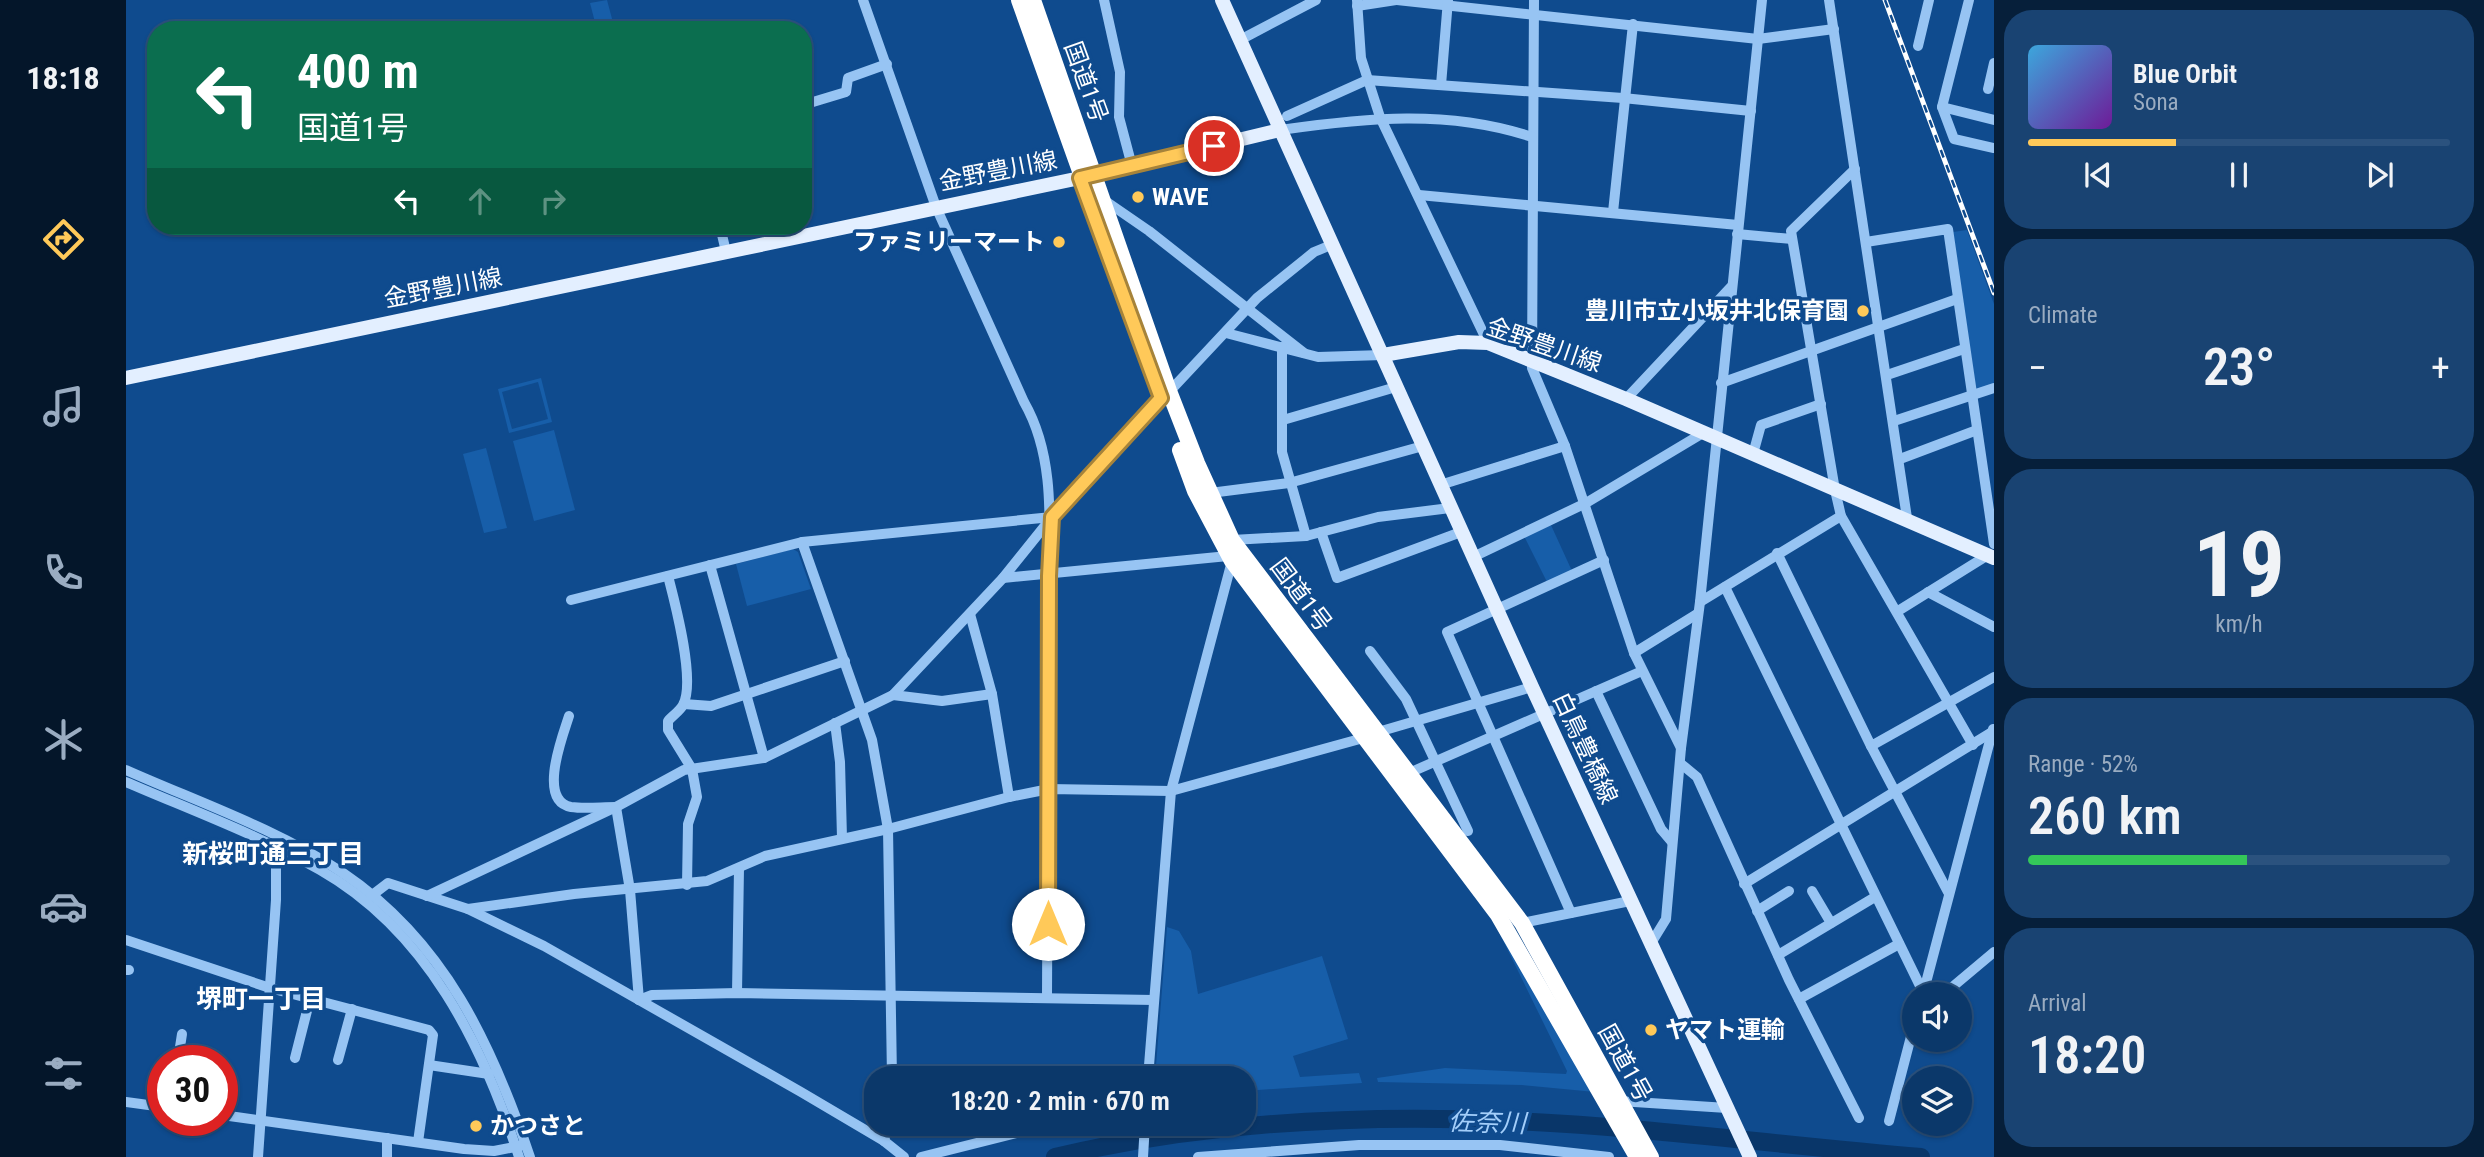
<!DOCTYPE html>
<meta charset="utf-8">
<style>
:root{--surface:#0b386a;--page:#194372;--text:#f1f3f6;--muted:#9aacc1;--line:#2b527e;--accent:#ffc959}
body{margin:0;font-family:"Roboto Condensed","Noto Sans JP",sans-serif;background:var(--page);color:var(--text);height:100vh;display:flex;flex-direction:column;font-size:26px;white-space:nowrap}
*{box-sizing:border-box;margin:0}
p{font-size:23px;color:var(--muted)}
.icon{flex:none;width:38px;height:38px;fill:none;stroke:currentColor;stroke-width:2;stroke-linecap:round;stroke-linejoin:round}
.map{position:relative;flex:1;overflow:hidden}
.details{display:flex;flex-direction:column;gap:10px;padding:10px;background:#061f3a;width:490px}
.details>*{flex:none}
.guide{position:absolute;left:21px;top:21px;width:665px;height:214px;border-radius:28px;box-shadow:0 2px 5px #0004,0 0 0 2px var(--line);background:#0b6e4f;color:#fff;overflow:hidden}
.controls{position:absolute;left:1776px;top:982px;display:grid;gap:14px}
.controls a{display:grid;place-items:center;width:70px;height:70px;border-radius:50%;background:var(--surface);box-shadow:0 2px 5px #0004,0 0 0 2px var(--line);font-size:35px}
.speed{position:absolute;left:21px;top:1045px;display:flex;gap:14px;font-size:35px;font-weight:700;text-align:center}
.speed>*{display:grid;place-content:center;width:91px;height:91px;border-radius:50%;background:var(--surface);box-shadow:0 2px 5px #0004,0 0 0 2px var(--line);line-height:1}
.speed .limit{border:10px solid #d22;background:#fff;color:#111}
.pin{position:absolute;display:grid;place-items:center;width:60px;height:60px;color:#fff;margin:-30px;border:4px solid #fff;border-radius:50%;box-shadow:0 2px 7px #0007}
.me{position:absolute;width:77px;margin:-38px;rotate:0deg;stroke-linejoin:round;filter:drop-shadow(0 0 5px #0008)}
.turn{display:flex;align-items:center;gap:24px;height:147px;padding:0 35px;font-size:32px}
.turn .icon{width:91px;height:91px;stroke-width:2.5}
.turn b{display:block;font-size:49px;line-height:60px}
.lanes{display:flex;align-items:center;height:66px;padding:0 35px;background:#0003;justify-content:center;gap:35px;direction:ltr}
.lanes .off{opacity:.35}
.big{font-size:52px;font-weight:600;line-height:1.1}
.details .card{flex:1;display:flex;flex-direction:column;justify-content:center;gap:10px;min-width:0;padding:0 24px;border-radius:28px;background:var(--page)}
.details .dial{align-items:center;gap:0}
.dial b{font-size:91px;line-height:1}
.song{display:flex;align-items:center;gap:21px}
.cover{width:84px;height:84px;border-radius:10px;background:linear-gradient(135deg,hsl(200 70% 55%),hsl(280 70% 35%))}
.played{height:7px;border-radius:4px;background:linear-gradient(90deg,var(--accent) 35%,var(--line) 35%)}
.keys{display:flex;justify-content:space-around;direction:ltr}
.heat{display:flex;justify-content:space-between;align-items:center;font-size:38px;direction:ltr}
.charge{height:10px;border-radius:5px;background:linear-gradient(90deg,#34c759 52%,var(--line) 0)}
.trip{position:absolute;left:738px;top:1066px;width:392px;height:70px;border-radius:28px;background:var(--surface);box-shadow:0 2px 5px #0004,0 0 0 2px var(--line);font-weight:600;line-height:70px;text-align:center}
main{display:flex;flex:1;min-height:0}
.tabs{display:flex;flex-direction:column;width:126px;justify-content:space-around;align-items:center;background:#04162a;color:var(--muted)}
.tabs .icon{width:49px;height:49px}
.tabs .selected{color:var(--accent)}
.tabs b{font-size:32px;color:var(--text)}
.map>svg:first-child{display:block}
.green{fill:#175ea9;fill-rule:evenodd}
.lines{fill:none;stroke-linecap:round;stroke-linejoin:round}
.river{stroke:#093669;stroke-width:18}
.minor{stroke:#97c4f3;stroke-width:10}
.major{stroke:#e3efff;stroke-width:14}
.highway{stroke:#fff;stroke-width:16}
.rail-casing{stroke:#fff;stroke-width:5}
.rail{stroke:#0f4b8e;stroke-width:2.5;stroke-dasharray:8;stroke-linecap:butt}
.route-casing{stroke:#a6833a;stroke-width:18}
.route{stroke:#ffc959;stroke-width:12}
.poi-dot{fill:#ffc959;stroke:#0f4b8e;stroke-width:2.5}
.labels{text-anchor:middle;stroke-width:7;stroke-linejoin:round;paint-order:stroke}
.street-label{font-size:24px;fill:#fff;stroke:#0f4b8e}
.poi-label{font-size:24px;font-weight:bold;fill:#fff;stroke:#0f4b8e;text-anchor:start}
.neighbourhood-label{font-size:26px;font-weight:bold;fill:#fff;stroke:#0f4b8e}
.water-label{font-size:26px;font-style:italic;fill:#a3cefa;stroke:#0f4b8e}
</style>
<main>
<nav class="tabs">
<b>18:18</b>
<svg class="icon selected" aria-label="directions" viewBox="0 0 24 24"><path d="M12 3l9 9-9 9-9-9zM9 14v-3h6M13 9l2 2-2 2"/></svg>
<svg class="icon" aria-label="music" viewBox="0 0 24 24"><path d="M9 18V5l10-2v13"/><circle cx="6" cy="18" r="3"/><circle cx="16" cy="16" r="3"/></svg>
<svg class="icon" aria-label="phone" viewBox="0 0 24 24"><path d="M5 4h4l2 5-3 2q2 4 5 5l2-3 5 2v4C11 20 4 13 5 4z"/></svg>
<svg class="icon" aria-label="climate" viewBox="0 0 24 24"><path d="M12 3v18M4 7l16 10M4 17L20 7"/></svg>
<svg class="icon" aria-label="car" viewBox="0 0 24 24"><path d="M5 17H2v-5l4-1 3-4h7l3 4 3 1v5h-3M9 17h6M6 11h13"/><circle cx="7" cy="17" r="2"/><circle cx="17" cy="17" r="2"/></svg>
<svg class="icon" aria-label="filters" viewBox="0 0 24 24"><path d="M4 7h16M4 17h16"/><circle cx="9" cy="7" r="2"/><circle cx="15" cy="17" r="2"/></svg>
</nav>
<div class="map">
<svg width="1868" height="1157" viewBox="0 0 1868 1157">
<rect width="100%" height="100%" fill="#0f4b8e"/>
<g class="green">
<polygon points="481,0 489,30 471,30 464,3"/>
<polygon points="1841,230 1868,304 1868,386 1850,390 1827,232"/>
<path d="M 415,378 L 426,422 L 383,433 L 372,389 ZM 412,382 L 422,419 L 386,429 L 376,392 Z"/>
<polygon points="428,430 449,510 408,521 387,441"/>
<polygon points="360,448 381,528 358,533 337,454"/>
<polygon points="1424,523 1446,571 1421,582 1398,536"/>
<polygon points="667,549 672,552 685,589 621,606 610,564"/>
<polygon points="1370,926 1469,1092 1396,1085 1252,1082 1251,1078 1319,1068 1440,1074 1441,1071"/>
<polygon points="1041,927 1053,931 1065,951 1072,994 1196,956 1222,1039 1167,1056 1174,1077 1233,1073 1236,1083 1118,1091 1118,1078 1029,1078"/>
</g>
<g class="lines">
<path class="river" d="M 929,1157 C 1078,1122 1235,1114 1388,1121 C 1524,1127 1659,1146 1795,1157"/>
<g class="minor">
<path d="M 737,0 L 810,207 L 898,402 C 928,454 924,518 923,576 L 921,997"/>
<polyline points="978,0 994,72 993,117 1006,166"/>
<polyline points="1231,0 1235,58 1254,117 1362,343"/>
<polyline points="1271,0 1632,39 1708,29"/>
<polyline points="1408,0 1406,368 1439,446 1508,653 1555,748"/>
<polyline points="1703,0 1781,518"/>
<polyline points="1843,0 1816,107 1828,139 1868,148"/>
<polyline points="1231,6 1270,0"/>
<polyline points="1114,40 1190,0"/>
<polyline points="1792,46 1803,0"/>
<polyline points="1315,85 1322,0"/>
<polyline points="1862,89 1868,63"/>
<polyline points="677,105 720,92 722,78 761,64"/>
<polyline points="1816,107 1868,120"/>
<polyline points="1161,116 1241,80 1497,98 1625,111"/>
<path d="M 1154,130 C 1239,118 1322,109 1406,137"/>
<polyline points="1729,169 1665,231 1709,490 1715,516 1847,745"/>
<polyline points="1293,195 1612,225"/>
<polyline points="978,200 1023,231 1178,353"/>
<polyline points="1487,212 1507,24"/>
<polyline points="594,226 600,252"/>
<polyline points="1611,234 1666,239"/>
<polyline points="1740,242 1822,229 1868,544"/>
<polyline points="1100,333 1192,357 1257,355"/>
<polyline points="1156,347 1156,452 1180,536"/>
<polyline points="1761,375 1838,349"/>
<polyline points="1595,383 1831,299"/>
<polyline points="1500,399 1605,287"/>
<polyline points="1157,420 1270,387"/>
<polyline points="1768,421 1868,388"/>
<polyline points="1627,454 1635,425 1695,404"/>
<polyline points="1774,459 1851,430"/>
<polyline points="1314,485 1439,446"/>
<polyline points="1084,493 1163,483 1297,446"/>
<polyline points="1195,532 1211,578 1335,532"/>
<polyline points="1106,540 1180,536 1252,517 1324,508"/>
<polyline points="676,542 746,740 762,829 766,1078"/>
<polyline points="1651,553 1745,746 1868,677"/>
<polyline points="1347,557 1460,503 1577,433"/>
<polyline points="584,565 638,758"/>
<path d="M 542,576 C 549,603 570,681 557,705 C 554,711 546,716 542,721 L 542,730 L 566,769 L 571,797 L 562,824 L 561,885"/>
<polyline points="877,578 1102,556"/>
<polyline points="1599,587 1797,992"/>
<polyline points="1802,592 1868,627"/>
<polyline points="445,600 676,542 926,517"/>
<polyline points="1574,602 1715,516"/>
<polyline points="1772,611 1862,555"/>
<polyline points="844,614 866,694 883,797"/>
<polyline points="1244,651 1280,699 1342,831"/>
<polyline points="1508,653 1571,614"/>
<polyline points="1470,691 1535,829 1546,842"/>
<polyline points="767,695 816,701 866,694"/>
<polyline points="558,704 585,706 719,661"/>
<path d="M 443,716 C 437,735 411,801 445,807 C 459,809 475,807 490,807 L 504,890 L 513,1000"/>
<polyline points="709,723 714,762 716,838"/>
<polyline points="1252,732 1406,687"/>
<polyline points="1745,746 1822,892"/>
<polyline points="1554,763 1571,777 1663,980 1733,1118"/>
<path d="M 0,770 C 72,802 151,829 217,873 C 319,942 366,1045 404,1157"/>
<polyline points="1283,773 1516,671"/>
<path d="M 0,782 C 65,810 133,835 194,870 C 301,931 357,1045 393,1157"/>
<polyline points="1618,884 1866,732"/>
<polyline points="1686,891 1705,923"/>
<polyline points="245,896 262,883 342,909 418,946 675,1092 758,1141 778,1157"/>
<polyline points="301,896 490,807 558,770 638,758 767,695 877,578 926,517 1131,298 1188,252 1205,245"/>
<polyline points="342,909 448,894 581,881 639,856 762,829 883,797 923,789 1045,791 1241,737"/>
<polyline points="1631,911 1663,891"/>
<polyline points="1445,913 1321,632 1478,560"/>
<polyline points="1396,923 1504,901"/>
<polyline points="0,940 144,988 303,1030 307,1035 292,1142"/>
<polyline points="1524,945 1540,919 1555,748 1574,602 1636,0"/>
<polyline points="1652,955 1749,897"/>
<polyline points="0,970 3,970"/>
<polyline points="611,993 613,868"/>
<polyline points="1797,994 1867,729"/>
<polyline points="1818,994 1868,952"/>
<polyline points="1673,999 1773,944"/>
<polyline points="513,1000 526,995 611,993 1028,1000"/>
<polyline points="169,1058 184,999"/>
<polyline points="52,1060 56,1034"/>
<polyline points="212,1060 226,1009"/>
<polyline points="303,1065 363,1074"/>
<polyline points="1022,1078 1045,791 1106,561"/>
<polyline points="1493,1101 1601,1108"/>
<polyline points="0,1102 37,1107"/>
<polyline points="96,1115 338,1149 368,1151 394,1146"/>
<polyline points="1763,1121 1788,1025"/>
<polyline points="758,1141 762,1124"/>
<polyline points="132,1157 150,900 150,847"/>
<polyline points="261,1157 261,1138"/>
<polyline points="795,1157 926,1124"/>
<polyline points="1017,1157 1019,1124"/>
<polyline points="1072,1157 1233,1145 1374,1145 1483,1157"/>
</g>
<g class="major">
<polyline points="1096,0 1406,687 1624,1157"/>
<polyline points="1257,355 1333,342 1362,343 1500,399 1868,558"/>
<polyline points="0,378 954,178 1154,130"/>
</g>
<g class="highway">
<polyline points="893,0 1024,367"/>
<polyline points="907,0 1043,391 1071,463 1106,540 1396,923 1525,1157"/>
<polyline points="1054,450 1069,491 1106,561 1372,915 1511,1157"/>
</g>
<g class="rail-casing">
<polyline id="rail" points="1759,0 1868,293"/>
</g>
<use href="#rail" class="rail"/>
</g>
<g class="lines">
<g class="route-casing">
<polyline id="route" points="922,924 923,576 926,517 1035,398 954,178 1088,146"/>
</g>
<use href="#route" class="route"/>
</g>
<g class="poi-dot">
<circle cx="1012" cy="197" r="7"/>
<circle cx="933" cy="242" r="7"/>
<circle cx="1737" cy="311" r="7"/>
<circle cx="1525" cy="1030" r="7"/>
<circle cx="350" cy="1126" r="7"/>
</g>
<g class="labels">
<g class="street-label">
<text transform="translate(960 82) rotate(70)" y="8">国道1号</text>
<text transform="translate(872 171) rotate(-11)" y="8">金野豊川線</text>
<text transform="translate(317 288) rotate(-11)" y="8">金野豊川線</text>
<text transform="translate(1418 345) rotate(19)" y="8">金野豊川線</text>
<text transform="translate(1175 595) rotate(53)" y="8">国道1号</text>
<text transform="translate(1459 748) rotate(65)" y="8">白鳥豊橋線</text>
<text transform="translate(1499 1063) rotate(61)" y="8">国道1号</text>
</g>
<g class="poi-label">
<text x="1026" y="205">WAVE</text>
<text x="919" y="250" text-anchor="end">ファミリーマート</text>
<text x="1723" y="319" text-anchor="end">豊川市立小坂井北保育園</text>
<text x="1539" y="1038">ヤマト運輸</text>
<text x="364" y="1134">かつさと</text>
</g>
<g class="neighbourhood-label">
<text x="147" y="863">新桜町通三丁目</text>
<text x="135" y="1008">堺町一丁目</text>
</g>
<g class="water-label">
<text transform="translate(1361 1122) rotate(2)" y="9">佐奈川</text>
</g>
</g>
</svg>
<div class="controls">
<a><svg class="icon" aria-label="sound" viewBox="0 0 24 24"><path d="M4 9h4l5-4v14l-5-4H4zM17 9q2 3 0 6"/></svg></a>
<a><svg class="icon" aria-label="layers" viewBox="0 0 24 24"><path d="M12 4l9 5-9 5-9-5zM3 14l9 5 9-5"/></svg></a>
</div>
<div class="speed"><div class="limit">30</div></div>
<div class="pin" style="left:1088px;top:146px;background:#d93025"><svg class="icon" aria-label="arrive" viewBox="0 0 24 24"><path d="M6 21V4h12l-3 4 3 4H6"/></svg></div>
<svg class="me" style="left:922px;top:924px" viewBox="-20 -20 40 40"><circle r="19" fill="#fff"/><path d="M0-13L10 11 0 6-10 11z" fill="#ffc959"/></svg>
<div class="trip">18:20 · 2 min · 670 m</div>
<div class="guide">
<div class="turn"><svg class="icon" aria-label="left" viewBox="0 0 24 24"><path d="M17 20v-9H6M10 6l-5 5 5 5"/></svg><div><b>400 m</b>国道1号</div></div>
<div class="lanes"><svg class="icon" aria-label="left" viewBox="0 0 24 24"><path d="M17 20v-9H6M10 6l-5 5 5 5"/></svg><svg class="icon off" aria-label="ahead" viewBox="0 0 24 24"><path d="M12 20V5M6 11l6-6 6 6"/></svg><svg class="icon off" aria-label="right" viewBox="0 0 24 24"><path d="M7 20v-9h11M14 6l5 5-5 5"/></svg></div>
</div>
</div>
<section class="details">
<div class="card">
<div class="song"><i class="cover"></i><div><b>Blue Orbit</b><p>Sona</p></div></div>
<div class="played"></div>
<div class="keys"><svg class="icon" aria-label="previous" viewBox="0 0 24 24"><path d="M18 5L8 12l10 7zM5 5v14"/></svg><svg class="icon" aria-label="pause" viewBox="0 0 24 24"><path d="M8 5v14M16 5v14"/></svg><svg class="icon" aria-label="next" viewBox="0 0 24 24"><path d="M6 5l10 7-10 7zM19 5v14"/></svg></div>
</div>
<div class="card"><p>Climate</p>
<div class="heat"><a>−</a><b class="big">23°</b><a>+</a></div>
</div>
<div class="card dial"><b>19</b><p>km/h</p></div>
<div class="card"><p>Range · 52%</p><b class="big">260 km</b><div class="charge"></div></div>
<div class="card"><p>Arrival</p><b class="big">18:20</b></div>
</section>
</main>
